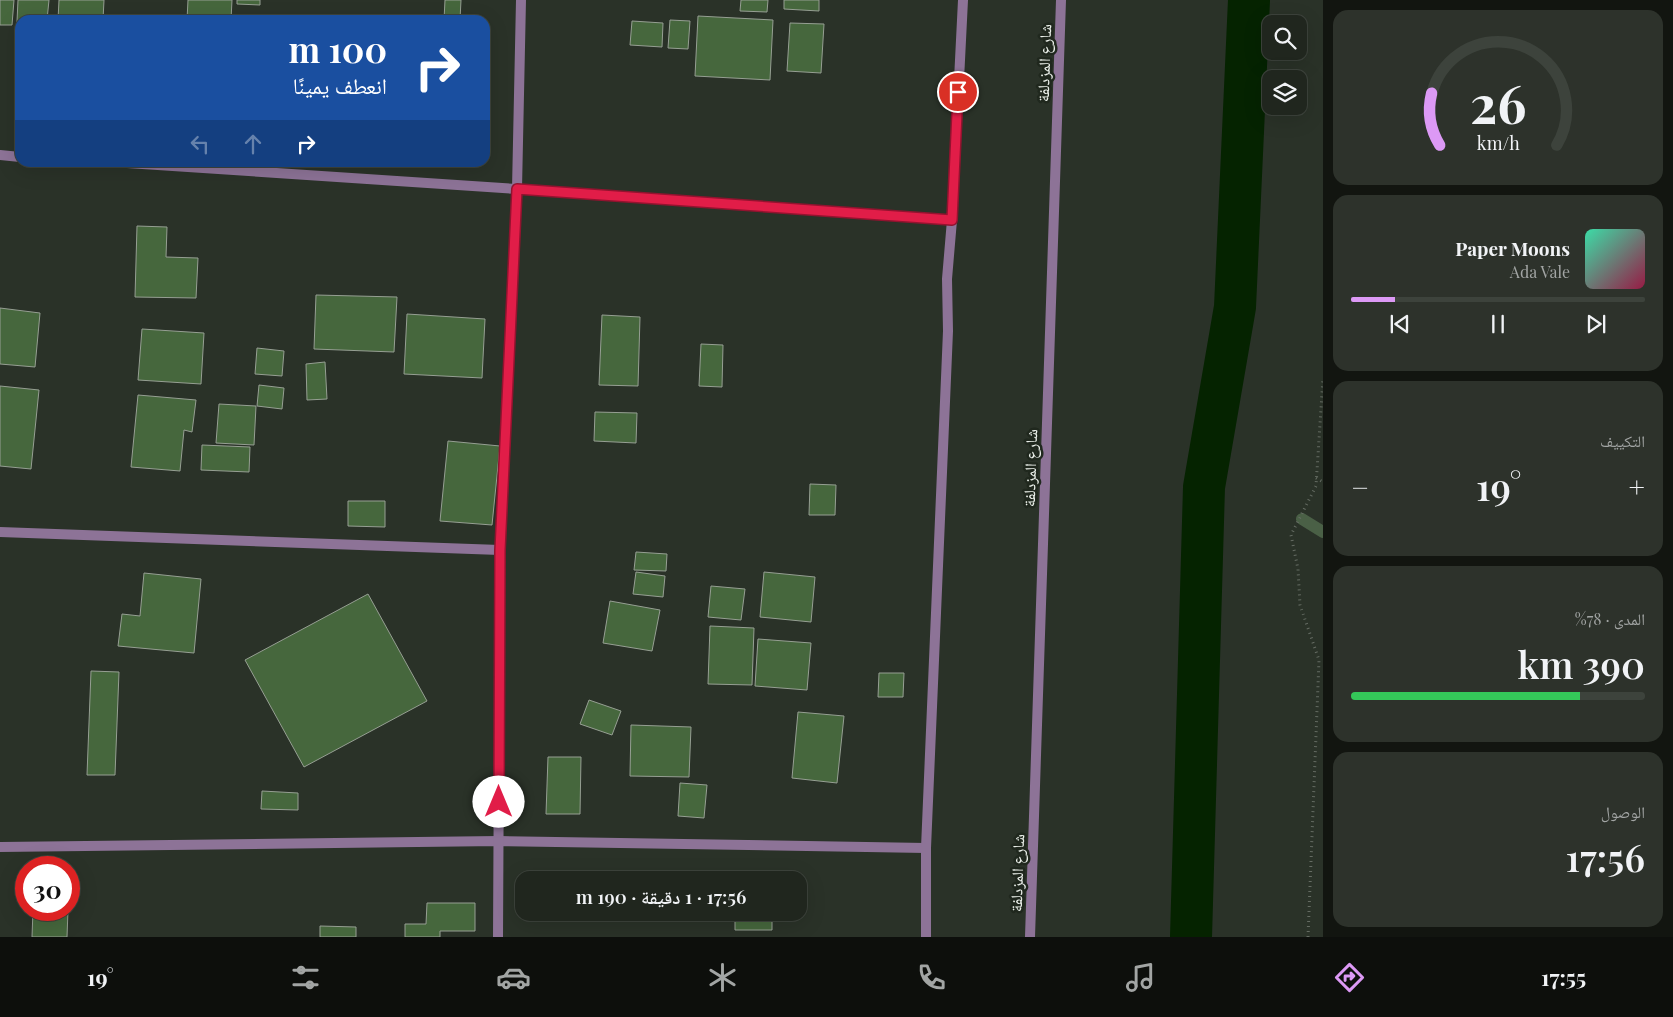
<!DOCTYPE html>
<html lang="ar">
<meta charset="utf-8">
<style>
:root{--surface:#20261e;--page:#2d322b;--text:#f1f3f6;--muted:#a2a5a4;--line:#3d433c;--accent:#dc99f5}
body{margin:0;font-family:"Playfair Display","Noto Naskh Arabic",serif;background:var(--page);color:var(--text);direction:rtl;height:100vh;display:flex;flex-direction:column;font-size:19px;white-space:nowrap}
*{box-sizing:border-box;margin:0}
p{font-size:16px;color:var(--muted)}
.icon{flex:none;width:28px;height:28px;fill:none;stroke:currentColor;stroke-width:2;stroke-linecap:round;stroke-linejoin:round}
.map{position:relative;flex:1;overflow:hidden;direction:ltr}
.details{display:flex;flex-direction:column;gap:10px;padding:10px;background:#121510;width:350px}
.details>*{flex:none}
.banner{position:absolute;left:15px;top:15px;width:475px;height:152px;border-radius:15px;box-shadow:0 5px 20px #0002,0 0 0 1px var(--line);direction:rtl;background:#1a4fa0;color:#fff;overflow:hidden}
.buttons{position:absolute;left:1262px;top:15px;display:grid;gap:10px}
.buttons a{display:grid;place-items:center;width:45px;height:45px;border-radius:10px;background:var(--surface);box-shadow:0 5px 20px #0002,0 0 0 1px var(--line);font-size:25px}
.speed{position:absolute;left:15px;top:856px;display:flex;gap:10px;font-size:25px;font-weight:700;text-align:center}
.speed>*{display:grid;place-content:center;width:65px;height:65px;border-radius:50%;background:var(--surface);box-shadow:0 5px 20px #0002,0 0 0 1px var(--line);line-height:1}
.speed .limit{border:8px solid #d22;background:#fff;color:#111}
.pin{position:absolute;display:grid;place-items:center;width:42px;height:42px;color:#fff;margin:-21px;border:2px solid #fff;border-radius:50%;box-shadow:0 1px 5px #0007}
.me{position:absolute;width:55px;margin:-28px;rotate:0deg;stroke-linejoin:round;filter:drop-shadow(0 0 4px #0008)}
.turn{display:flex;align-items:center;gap:18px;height:105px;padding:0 20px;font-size:22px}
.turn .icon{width:65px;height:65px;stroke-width:2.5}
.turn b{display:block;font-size:35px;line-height:42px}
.lanes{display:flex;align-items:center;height:48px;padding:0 20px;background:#0003;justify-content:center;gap:25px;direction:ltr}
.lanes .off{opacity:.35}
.big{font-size:38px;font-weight:600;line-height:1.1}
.details .card{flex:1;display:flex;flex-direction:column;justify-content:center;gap:8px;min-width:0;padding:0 18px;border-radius:15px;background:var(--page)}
.details .dial{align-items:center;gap:0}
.dial svg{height:130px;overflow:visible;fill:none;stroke:var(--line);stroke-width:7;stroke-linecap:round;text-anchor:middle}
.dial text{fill:var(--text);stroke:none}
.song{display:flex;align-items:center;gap:15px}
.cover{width:60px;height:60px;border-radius:8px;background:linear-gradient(135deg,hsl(160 70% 55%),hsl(340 70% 35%))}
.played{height:5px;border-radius:2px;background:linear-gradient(90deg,var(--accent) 15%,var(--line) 15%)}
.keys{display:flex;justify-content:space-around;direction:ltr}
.heat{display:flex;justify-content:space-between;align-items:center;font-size:28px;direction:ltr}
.charge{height:8px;border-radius:4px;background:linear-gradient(90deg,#34c759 78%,var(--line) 0)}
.trip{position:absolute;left:515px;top:871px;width:292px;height:50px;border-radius:15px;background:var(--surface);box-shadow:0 5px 20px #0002,0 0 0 1px var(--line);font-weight:600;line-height:50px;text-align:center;direction:rtl}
.tabs{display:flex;height:80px;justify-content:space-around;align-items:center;background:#0d0f0c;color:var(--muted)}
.tabs .icon{width:35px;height:35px}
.tabs .active{color:var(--accent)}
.tabs b{font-size:22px;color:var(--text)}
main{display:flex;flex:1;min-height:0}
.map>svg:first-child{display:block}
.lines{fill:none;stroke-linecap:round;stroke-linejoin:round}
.stream{stroke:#4a6046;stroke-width:12}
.canal{stroke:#052300;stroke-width:42}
.building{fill:#46673d;stroke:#969f93}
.path{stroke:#656c63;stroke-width:3;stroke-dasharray:1 4;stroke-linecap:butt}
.minor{stroke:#8d7397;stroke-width:10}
.tertiary{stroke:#8d7397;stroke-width:10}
.route-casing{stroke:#92132f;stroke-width:12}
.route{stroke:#e11d48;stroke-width:9}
.labels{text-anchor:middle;stroke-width:5;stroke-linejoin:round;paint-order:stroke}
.street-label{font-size:16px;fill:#ebf0ea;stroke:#20281e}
</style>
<main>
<section class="details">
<div class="card dial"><svg viewBox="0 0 100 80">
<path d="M14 69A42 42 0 1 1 86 69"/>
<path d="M14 69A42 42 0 0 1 9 37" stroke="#dc99f5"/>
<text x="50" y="56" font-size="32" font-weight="700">26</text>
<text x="50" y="72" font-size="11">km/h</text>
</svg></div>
<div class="card">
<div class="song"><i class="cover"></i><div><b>Paper Moons</b><p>Ada Vale</p></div></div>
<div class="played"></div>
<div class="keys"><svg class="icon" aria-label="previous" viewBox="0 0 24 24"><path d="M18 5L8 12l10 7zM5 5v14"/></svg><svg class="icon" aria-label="pause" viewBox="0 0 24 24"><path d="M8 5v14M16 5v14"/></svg><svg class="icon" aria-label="next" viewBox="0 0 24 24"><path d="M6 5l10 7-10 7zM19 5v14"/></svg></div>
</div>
<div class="card"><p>التكييف</p>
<div class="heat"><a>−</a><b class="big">19°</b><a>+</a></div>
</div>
<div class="card"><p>المدى · 78%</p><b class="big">390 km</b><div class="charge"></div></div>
<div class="card"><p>الوصول</p><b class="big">17:56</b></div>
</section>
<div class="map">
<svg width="1323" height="937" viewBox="0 0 1323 937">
<rect width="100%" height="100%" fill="#2a3228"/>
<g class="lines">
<polyline class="stream" points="1302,519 1323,532"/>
<polyline class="canal" points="1191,937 1204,487 1235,307 1249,0"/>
</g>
<g class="building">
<polygon points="0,0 14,0 12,25 0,25"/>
<polygon points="18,0 49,0 47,20 20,20 20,43 16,43"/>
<polygon points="59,0 104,0 103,20 58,20"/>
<polygon points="188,0 232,0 231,20 187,20"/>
<polygon points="237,0 260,0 260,5 237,4"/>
<polygon points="445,0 461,0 460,20 444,20"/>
<polygon points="741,0 768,0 767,12 740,11"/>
<polygon points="784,0 819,0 819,11 784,9"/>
<polygon points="698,16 773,20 770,80 695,76"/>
<polygon points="670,20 690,21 688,49 668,48"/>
<polygon points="632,21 663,23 662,47 630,45"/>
<polygon points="790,23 824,24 821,73 787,71"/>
<polygon points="137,226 167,227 166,257 198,258 196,298 135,297"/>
<polygon points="316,295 397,297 394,352 314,349"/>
<polygon points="0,308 40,313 35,367 0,364"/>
<polygon points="407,314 485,319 482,378 404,374"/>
<polygon points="602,315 640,317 638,386 599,385"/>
<polygon points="142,329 204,333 201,384 138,380"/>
<polygon points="701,344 723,345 722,387 699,386"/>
<polygon points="257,348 284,351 282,376 255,374"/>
<polygon points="325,362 327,399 307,400 306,364"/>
<polygon points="259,385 284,388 282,409 257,406"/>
<polygon points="0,386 39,390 31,469 0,466"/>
<polygon points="138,395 196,400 192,432 184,430 180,471 131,467"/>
<polygon points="219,404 256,406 254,445 216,443"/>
<polygon points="595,412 637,413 636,443 594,441"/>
<polygon points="448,441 500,446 492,525 440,521"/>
<polygon points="202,445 250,447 249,472 201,470"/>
<polygon points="810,484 836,485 835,515 809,515"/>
<polygon points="348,501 385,501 385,527 348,526"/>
<polygon points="636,552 667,554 666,571 634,570"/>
<polygon points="636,572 665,576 663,597 633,594"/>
<polygon points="764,572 815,577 811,622 760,617"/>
<polygon points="144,573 201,579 194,653 118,646 122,614 140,616"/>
<polygon points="711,586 745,589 741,620 708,617"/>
<polygon points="368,594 427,701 304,767 245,660"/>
<polygon points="610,601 660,610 652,651 603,643"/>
<polygon points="710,626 754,628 752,685 708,684"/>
<polygon points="758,639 811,643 807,690 755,686"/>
<polygon points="91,671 119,672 115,775 87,775"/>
<polygon points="879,673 904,673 903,697 878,697"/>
<polygon points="589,700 621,711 612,735 580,724"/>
<polygon points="798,712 844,716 837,783 792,778"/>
<polygon points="631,725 691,727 689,777 630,776"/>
<polygon points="548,757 581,757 580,814 546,814"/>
<polygon points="680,783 707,785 704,818 678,816"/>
<polygon points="262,791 298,793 298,810 261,809"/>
<polygon points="427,903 475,903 475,931 440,931 440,937 405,937 405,924 426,924"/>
<polygon points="33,910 68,910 67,937 32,937"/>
<polygon points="735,912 772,913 772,930 735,930"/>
<polygon points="320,926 356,927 356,937 320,937"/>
</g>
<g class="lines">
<g class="path">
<polyline points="1316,478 1323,482"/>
<polyline points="1308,937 1319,660 1300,605 1298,569 1291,535 1316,486 1323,378"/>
</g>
<g class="minor">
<polyline points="0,155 20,157"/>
<polyline points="112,162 517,189 952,220"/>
<polyline points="0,532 500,550"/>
<polyline points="0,847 499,841 926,848"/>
<polyline points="498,937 500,550 517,189 521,0"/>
<polyline points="926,937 926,848 948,331 947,279 952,220 963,0"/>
</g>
<polyline class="tertiary" points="1030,937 1061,0"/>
</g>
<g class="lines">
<g class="route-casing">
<polyline id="route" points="499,802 500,550 517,189 952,220 958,92"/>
</g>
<use href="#route" class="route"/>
</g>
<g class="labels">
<g class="street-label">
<text transform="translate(1044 63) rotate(-88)" y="6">شارع المزدلفة</text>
<text transform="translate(1030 468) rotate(-88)" y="6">شارع المزدلفة</text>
<text transform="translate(1017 873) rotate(-88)" y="6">شارع المزدلفة</text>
</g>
</g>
</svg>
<div class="buttons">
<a><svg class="icon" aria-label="search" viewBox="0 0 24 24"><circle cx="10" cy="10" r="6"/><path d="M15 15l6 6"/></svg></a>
<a><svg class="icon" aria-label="layers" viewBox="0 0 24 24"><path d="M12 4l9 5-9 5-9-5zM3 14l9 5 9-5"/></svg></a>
</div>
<div class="speed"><div class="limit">30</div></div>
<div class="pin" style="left:958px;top:92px;background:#d93025"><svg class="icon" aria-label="arrive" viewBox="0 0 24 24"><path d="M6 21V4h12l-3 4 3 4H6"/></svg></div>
<svg class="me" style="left:499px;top:802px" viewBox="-20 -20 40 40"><circle r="19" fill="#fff"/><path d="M0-13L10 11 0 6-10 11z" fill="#e11d48"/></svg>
<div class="trip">17:56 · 1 دقيقة · 190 m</div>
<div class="banner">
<div class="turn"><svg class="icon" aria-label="right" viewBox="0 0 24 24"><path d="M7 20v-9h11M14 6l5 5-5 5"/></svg><div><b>100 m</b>انعطف يمينًا</div></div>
<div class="lanes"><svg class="icon off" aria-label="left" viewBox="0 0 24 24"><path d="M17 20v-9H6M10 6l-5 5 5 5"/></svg><svg class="icon off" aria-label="ahead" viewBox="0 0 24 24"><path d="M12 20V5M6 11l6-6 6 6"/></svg><svg class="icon" aria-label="right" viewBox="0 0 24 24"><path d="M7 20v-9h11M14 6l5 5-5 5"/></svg></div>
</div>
</div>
</main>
<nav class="tabs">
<b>17:55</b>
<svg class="icon active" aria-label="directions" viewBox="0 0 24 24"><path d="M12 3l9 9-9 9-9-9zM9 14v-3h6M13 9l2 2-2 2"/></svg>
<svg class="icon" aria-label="music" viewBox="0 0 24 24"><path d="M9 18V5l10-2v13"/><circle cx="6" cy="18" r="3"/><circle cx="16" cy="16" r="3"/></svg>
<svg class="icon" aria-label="phone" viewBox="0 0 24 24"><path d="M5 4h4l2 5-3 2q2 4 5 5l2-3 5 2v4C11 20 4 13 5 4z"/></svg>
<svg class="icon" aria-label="climate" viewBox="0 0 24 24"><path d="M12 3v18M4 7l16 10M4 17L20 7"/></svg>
<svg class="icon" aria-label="car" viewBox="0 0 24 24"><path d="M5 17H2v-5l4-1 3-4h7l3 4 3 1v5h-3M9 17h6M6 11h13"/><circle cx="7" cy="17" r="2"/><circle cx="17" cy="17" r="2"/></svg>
<svg class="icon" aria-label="filters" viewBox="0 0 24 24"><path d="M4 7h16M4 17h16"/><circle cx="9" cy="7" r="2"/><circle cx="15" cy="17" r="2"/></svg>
<b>19°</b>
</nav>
